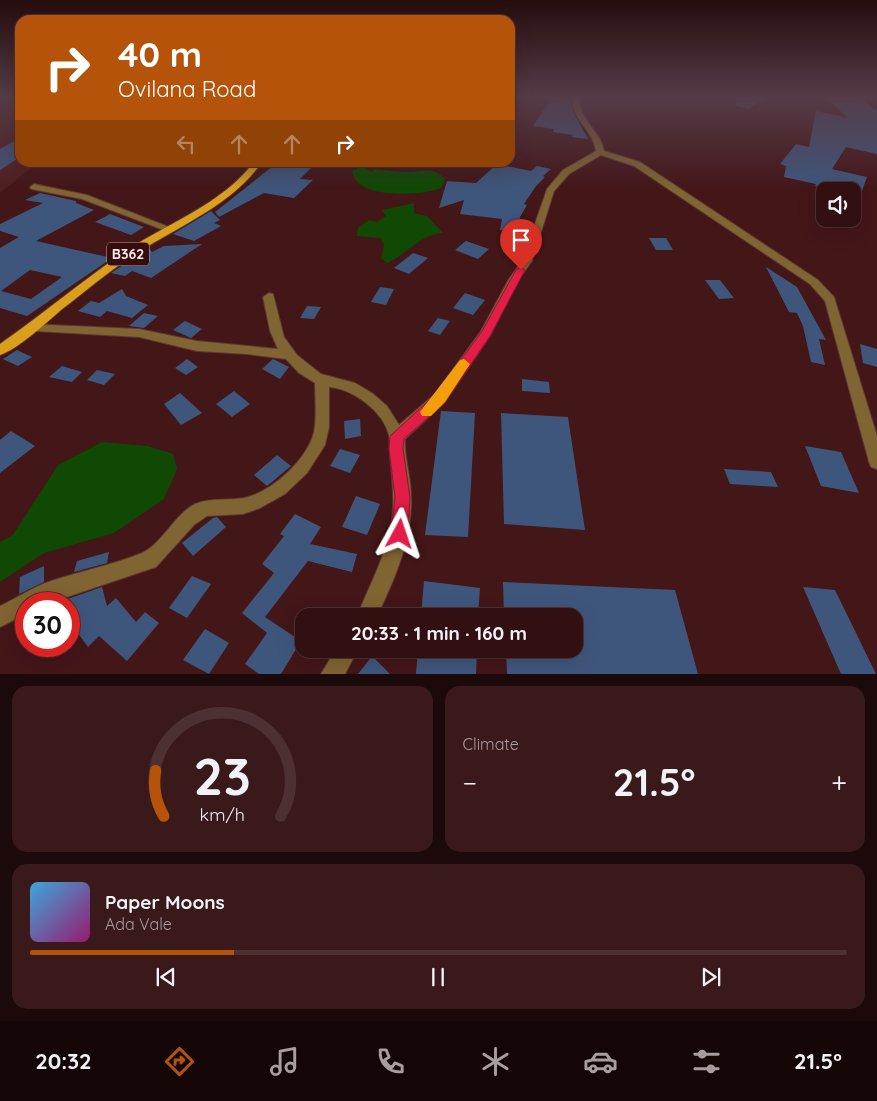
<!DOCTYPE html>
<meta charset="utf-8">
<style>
:root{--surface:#321012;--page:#3a191b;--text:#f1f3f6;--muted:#a89d9f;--line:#4d3032;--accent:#b45309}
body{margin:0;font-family:Quicksand,sans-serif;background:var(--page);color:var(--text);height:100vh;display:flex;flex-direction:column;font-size:19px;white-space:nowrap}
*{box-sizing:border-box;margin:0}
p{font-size:16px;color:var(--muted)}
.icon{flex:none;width:28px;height:28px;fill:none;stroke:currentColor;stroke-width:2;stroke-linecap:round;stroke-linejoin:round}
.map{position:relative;height:674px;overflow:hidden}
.panel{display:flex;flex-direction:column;gap:12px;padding:12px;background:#1c090a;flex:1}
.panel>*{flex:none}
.top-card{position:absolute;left:15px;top:15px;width:500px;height:152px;border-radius:15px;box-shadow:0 5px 20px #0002,0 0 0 1px var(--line);background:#b45309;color:#fff;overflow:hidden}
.tools{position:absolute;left:816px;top:182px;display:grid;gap:10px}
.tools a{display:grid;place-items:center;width:45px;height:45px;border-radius:10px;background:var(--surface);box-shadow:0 5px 20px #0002,0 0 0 1px var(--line);font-size:25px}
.speed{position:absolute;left:15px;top:592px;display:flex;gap:10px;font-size:25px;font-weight:700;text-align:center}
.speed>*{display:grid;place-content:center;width:65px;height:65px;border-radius:50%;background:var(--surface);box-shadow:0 5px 20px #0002,0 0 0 1px var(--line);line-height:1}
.speed .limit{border:8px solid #d22;background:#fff;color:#111}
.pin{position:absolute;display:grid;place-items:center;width:42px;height:42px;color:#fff;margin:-51px -21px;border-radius:50% 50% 50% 0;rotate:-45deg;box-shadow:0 0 5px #0007}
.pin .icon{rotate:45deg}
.me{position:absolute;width:55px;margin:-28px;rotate:5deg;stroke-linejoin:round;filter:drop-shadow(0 0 4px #0008)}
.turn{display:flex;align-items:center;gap:18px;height:105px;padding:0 20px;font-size:22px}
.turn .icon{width:65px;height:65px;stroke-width:2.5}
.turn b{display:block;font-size:35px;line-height:42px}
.lanes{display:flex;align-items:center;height:48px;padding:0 20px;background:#0003;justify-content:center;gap:25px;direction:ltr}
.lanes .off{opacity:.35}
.big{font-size:38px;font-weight:800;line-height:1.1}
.panel .widget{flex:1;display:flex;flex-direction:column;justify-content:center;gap:8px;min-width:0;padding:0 18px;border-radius:15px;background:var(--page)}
.panel .dial{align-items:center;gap:0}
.dial svg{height:130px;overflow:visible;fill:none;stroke:var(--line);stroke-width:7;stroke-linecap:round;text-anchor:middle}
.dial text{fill:var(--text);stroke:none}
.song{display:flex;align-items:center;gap:15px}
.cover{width:60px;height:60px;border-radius:8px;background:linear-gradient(135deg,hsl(200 70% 55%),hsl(320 70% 35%))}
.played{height:5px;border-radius:2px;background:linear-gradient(90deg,var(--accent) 25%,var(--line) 25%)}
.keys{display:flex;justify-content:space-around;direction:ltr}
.heat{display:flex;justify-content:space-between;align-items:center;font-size:28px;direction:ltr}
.panel .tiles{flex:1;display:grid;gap:12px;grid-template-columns:1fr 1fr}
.widget:last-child{grid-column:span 2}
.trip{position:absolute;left:295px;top:608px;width:288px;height:50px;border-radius:15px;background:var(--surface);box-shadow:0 5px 20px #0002,0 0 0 1px var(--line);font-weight:800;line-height:50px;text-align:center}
.tab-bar{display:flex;height:80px;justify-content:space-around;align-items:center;background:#140607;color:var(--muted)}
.tab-bar .icon{width:35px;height:35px}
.tab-bar .active{color:var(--accent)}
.tab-bar b{font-size:22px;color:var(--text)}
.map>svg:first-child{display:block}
.built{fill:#511d1f}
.water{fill:#104903}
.building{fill:#3f567c;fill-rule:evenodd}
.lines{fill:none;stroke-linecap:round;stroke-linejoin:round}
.minor-casing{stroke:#5d3435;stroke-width:2}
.primary-casing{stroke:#5d3435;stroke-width:2}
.minor{fill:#806431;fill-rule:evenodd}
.primary{fill:#da9f1d;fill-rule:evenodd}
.route{fill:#e11d48;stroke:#92132f}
.slow{fill:#f59e0b}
.labels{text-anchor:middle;stroke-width:5;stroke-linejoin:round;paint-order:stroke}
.shield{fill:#370c0f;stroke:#c1a7a7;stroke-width:1}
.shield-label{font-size:14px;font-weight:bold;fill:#fce9e8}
</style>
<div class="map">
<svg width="877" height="674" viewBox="0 0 877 674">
<rect width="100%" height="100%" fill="#431618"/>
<polygon class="built" points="0,96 20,98 20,162 37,163 0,193"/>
<g class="water">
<path d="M 362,166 L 372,172 L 374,169 C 386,170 396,172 407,172 C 423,172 433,166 445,179 L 441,188 C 423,196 355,200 352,171 Z"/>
<path d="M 414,203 L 414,213 L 427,216 L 443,233 C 417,236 409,253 387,263 L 381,258 L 384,245 L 380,238 L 357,236 L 358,228 L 369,220 L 377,222 L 386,216 L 382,210 Z"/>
<polygon points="102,442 148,446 173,454 177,469 164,499 114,533 44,553 0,582 0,542 13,535 58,465"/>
</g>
<g class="building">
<polygon points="553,96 571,99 573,112 588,139 572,137 573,135 553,132 554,129 533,126"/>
<polygon points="736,96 769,96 749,109 736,106"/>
<polygon points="824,96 859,96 872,108 877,110 877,154 846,147 832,169 867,177 862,191 838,191 815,186 816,184 784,177 786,166 780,164 796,144 809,147 816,111 848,118"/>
<polygon points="20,138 20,157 0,170 0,149"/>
<polygon points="278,162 317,162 300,179 313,180 294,198 264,193 219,217 215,212"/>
<polygon points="497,164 531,171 537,166 551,169 543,176 545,177 536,186 524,204 527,205 520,217 519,232 500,230 502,219 460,214 464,200 439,208 447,181 476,183"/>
<path d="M 40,193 L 76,201 L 76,203 L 94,210 L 36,241 L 112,258 L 27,316 L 0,308 L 0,248 L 19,237 L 0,231 L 0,224 L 43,203 L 25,200 ZM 30,270 L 62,277 L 31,299 L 1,291 Z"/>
<polygon points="211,211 220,220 214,223 221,226 194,241 173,234"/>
<polygon points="110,214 144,227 131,235 95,222"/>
<polygon points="649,238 666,238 673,250 656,250"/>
<polygon points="466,241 489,249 478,259 455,250"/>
<polygon points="202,244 151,278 132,271 125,276 111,273 149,248 152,252 164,246"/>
<polygon points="413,253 428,258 409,274 394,268"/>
<polygon points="766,267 797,287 826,340 819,339 825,365 811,362 803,326 797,313 789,312"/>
<polygon points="705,280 720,280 734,298 719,299"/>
<polygon points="380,287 394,289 386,305 371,302"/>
<polygon points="122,289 126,296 148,305 132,318 107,311 100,317 78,311 91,301 99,303"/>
<polygon points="465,293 485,300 473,315 453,308"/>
<polygon points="307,306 321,307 314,319 300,318"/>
<polygon points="144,313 158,316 144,328 129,326"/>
<polygon points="438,318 450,321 440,335 428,331"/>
<polygon points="185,321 202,329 191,338 173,330"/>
<polygon points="860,344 877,349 877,367 863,363"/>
<polygon points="17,350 32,357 18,366 3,359"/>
<polygon points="187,359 198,367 186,375 175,368"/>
<polygon points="273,359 289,367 280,379 262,369"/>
<polygon points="62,366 82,372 72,382 49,377"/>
<polygon points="97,370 115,374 104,385 87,380"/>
<polygon points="522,379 549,382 550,393 522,391"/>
<polygon points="234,391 250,404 232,417 216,404"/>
<polygon points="180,393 202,413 181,425 164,404"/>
<polygon points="441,411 475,413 468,537 425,535"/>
<polygon points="501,413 568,417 585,530 504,524"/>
<polygon points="360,419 361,436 345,439 344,421"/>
<polygon points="11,431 35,446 0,473 0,440"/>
<polygon points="805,446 841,452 859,493 821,486"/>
<polygon points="340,449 360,455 350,473 330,466"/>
<polygon points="277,455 291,466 267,486 254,475"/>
<polygon points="724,469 771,472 778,487 730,484"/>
<polygon points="356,496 380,504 367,535 342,527"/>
<polygon points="295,514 321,527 310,544 357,554 352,572 308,561 265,617 301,641 281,674 259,674 245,664 267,633 242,613 274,573 262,564 284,536 280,534"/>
<polygon points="217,517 226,527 193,556 182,543 213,518"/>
<polygon points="109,552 107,563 74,572 77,561"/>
<polygon points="44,566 44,582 19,594 20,577"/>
<polygon points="192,576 211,584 187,618 169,608"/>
<polygon points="424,581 480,588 478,616 421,616"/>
<polygon points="503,582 675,590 698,674 507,674 506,649 574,649 574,616 504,616"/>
<polygon points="102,587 107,606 116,598 136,622 145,612 159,623 127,661 99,636 88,647 69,621 69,604 53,604"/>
<polygon points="803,587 835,590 876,674 841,674"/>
<polygon points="205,629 229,643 209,674 183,660"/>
<polygon points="418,649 477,649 476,674 416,674"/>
<polygon points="372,656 390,674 358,674"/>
</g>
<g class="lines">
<g class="minor-casing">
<g id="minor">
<path d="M 573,96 L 579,96 C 577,119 600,129 604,151 L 640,162 L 818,280 L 834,297 L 877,436 L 877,469 L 871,467 L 869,462 L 825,301 L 810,284 L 634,166 L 601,155 L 569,174 L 554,191 L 532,261 L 519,279 L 490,336 L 445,402 L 405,439 C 404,458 411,476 411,496 C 413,537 395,579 377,616 L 357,616 C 369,587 383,561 390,530 C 396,504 392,481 390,454 C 389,448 390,441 389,435 C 383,411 353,389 329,387 L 329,427 L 325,445 L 307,473 L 285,494 L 260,508 L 243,514 L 207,516 L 194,525 L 156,567 L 46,604 L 26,604 L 26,614 L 0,627 L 0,606 C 17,598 33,587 51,581 C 81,571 113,565 142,553 C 162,544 174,515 195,504 C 212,497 227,501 244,498 C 272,492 307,460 314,432 C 317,416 315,399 315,383 L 299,373 L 286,359 L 247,354 L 197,351 L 139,337 L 34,331 L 30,330 L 28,327 L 30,324 L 139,329 L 197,341 L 278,349 L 270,331 L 263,297 L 269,293 L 273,294 L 284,337 L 297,355 L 321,374 L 355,383 L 372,393 L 387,406 L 399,425 L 435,394 L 481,331 L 509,279 L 522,261 L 547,189 L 563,170 L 596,151 C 593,129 570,119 573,96 Z"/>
<polygon points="34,184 87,195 174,229 172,231 166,231 82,199 31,189 30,187"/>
<polygon points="336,649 358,649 345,674 321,674"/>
</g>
</g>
<g class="primary-casing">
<path id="primary" d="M 254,162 L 262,162 C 231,206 180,225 137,253 C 110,270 86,291 61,310 C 47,322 17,350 0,355 L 0,344 C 43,314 83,280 126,251 C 169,222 221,205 254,162 Z"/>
</g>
<use href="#minor" class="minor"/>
<use href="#primary" class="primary"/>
</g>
<linearGradient id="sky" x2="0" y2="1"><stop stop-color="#250c0d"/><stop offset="0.51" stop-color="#553c48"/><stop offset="1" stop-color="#553c48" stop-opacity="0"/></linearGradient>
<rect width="877" height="190" fill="url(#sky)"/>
<polygon class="route" points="521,267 525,270 490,336 445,402 404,439 403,449 410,497 408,534 405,540 400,542 394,540 391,534 395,497 389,449 390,436 436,394 482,331 516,270"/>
<polygon class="slow" points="464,359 470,364 445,402 431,416 422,416 420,412 460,360"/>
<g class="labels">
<rect class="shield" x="107" y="242.5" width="42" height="23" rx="4"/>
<g class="shield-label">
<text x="128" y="259">B362</text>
</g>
</g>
</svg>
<div class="tools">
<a><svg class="icon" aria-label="sound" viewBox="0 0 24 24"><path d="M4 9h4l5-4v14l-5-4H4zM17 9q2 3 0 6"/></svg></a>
</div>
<div class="speed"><div class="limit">30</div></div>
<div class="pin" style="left:521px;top:270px;background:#d93025"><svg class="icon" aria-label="arrive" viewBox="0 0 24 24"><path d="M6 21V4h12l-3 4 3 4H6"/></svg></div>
<svg class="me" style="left:400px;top:534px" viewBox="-20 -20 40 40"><path d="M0-17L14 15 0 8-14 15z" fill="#e11d48" stroke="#fff" stroke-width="4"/></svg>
<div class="trip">20:33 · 1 min · 160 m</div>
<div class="top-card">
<div class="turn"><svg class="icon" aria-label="right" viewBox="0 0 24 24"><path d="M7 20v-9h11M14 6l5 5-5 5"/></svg><div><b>40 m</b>Ovilana Road</div></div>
<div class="lanes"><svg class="icon off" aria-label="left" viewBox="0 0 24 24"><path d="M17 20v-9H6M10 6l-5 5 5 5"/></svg><svg class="icon off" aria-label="ahead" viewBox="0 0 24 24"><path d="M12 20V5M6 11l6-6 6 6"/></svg><svg class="icon off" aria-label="ahead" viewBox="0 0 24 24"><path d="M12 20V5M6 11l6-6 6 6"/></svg><svg class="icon" aria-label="right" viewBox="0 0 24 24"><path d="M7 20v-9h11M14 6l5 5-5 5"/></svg></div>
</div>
</div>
<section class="panel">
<div class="tiles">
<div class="widget dial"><svg viewBox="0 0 100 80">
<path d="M14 69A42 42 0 1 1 86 69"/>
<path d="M14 69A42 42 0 0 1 9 41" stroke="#b45309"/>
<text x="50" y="56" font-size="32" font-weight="700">23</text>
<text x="50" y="72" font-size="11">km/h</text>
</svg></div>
<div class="widget"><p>Climate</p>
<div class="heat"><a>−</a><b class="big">21.5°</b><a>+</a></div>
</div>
<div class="widget">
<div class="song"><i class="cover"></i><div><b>Paper Moons</b><p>Ada Vale</p></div></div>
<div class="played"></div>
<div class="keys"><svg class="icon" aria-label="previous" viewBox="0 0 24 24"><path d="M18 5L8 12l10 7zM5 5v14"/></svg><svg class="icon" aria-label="pause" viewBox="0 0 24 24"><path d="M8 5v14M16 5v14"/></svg><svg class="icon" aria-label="next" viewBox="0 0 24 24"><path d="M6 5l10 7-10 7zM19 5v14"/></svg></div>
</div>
</div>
</section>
<nav class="tab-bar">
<b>20:32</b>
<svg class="icon active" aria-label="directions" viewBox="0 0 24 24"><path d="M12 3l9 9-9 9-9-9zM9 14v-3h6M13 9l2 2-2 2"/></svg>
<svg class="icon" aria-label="music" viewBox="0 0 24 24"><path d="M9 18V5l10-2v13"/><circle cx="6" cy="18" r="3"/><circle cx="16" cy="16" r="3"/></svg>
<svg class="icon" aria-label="phone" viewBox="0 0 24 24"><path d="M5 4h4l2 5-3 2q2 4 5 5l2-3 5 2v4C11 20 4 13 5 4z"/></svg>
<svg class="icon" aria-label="climate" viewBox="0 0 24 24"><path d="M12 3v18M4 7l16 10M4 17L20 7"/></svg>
<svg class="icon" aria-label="car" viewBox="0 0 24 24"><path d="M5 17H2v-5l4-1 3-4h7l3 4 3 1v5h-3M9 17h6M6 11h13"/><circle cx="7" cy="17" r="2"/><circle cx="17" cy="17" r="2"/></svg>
<svg class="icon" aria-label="filters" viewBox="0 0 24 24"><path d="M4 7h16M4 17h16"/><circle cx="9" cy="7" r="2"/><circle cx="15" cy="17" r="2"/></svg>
<b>21.5°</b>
</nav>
